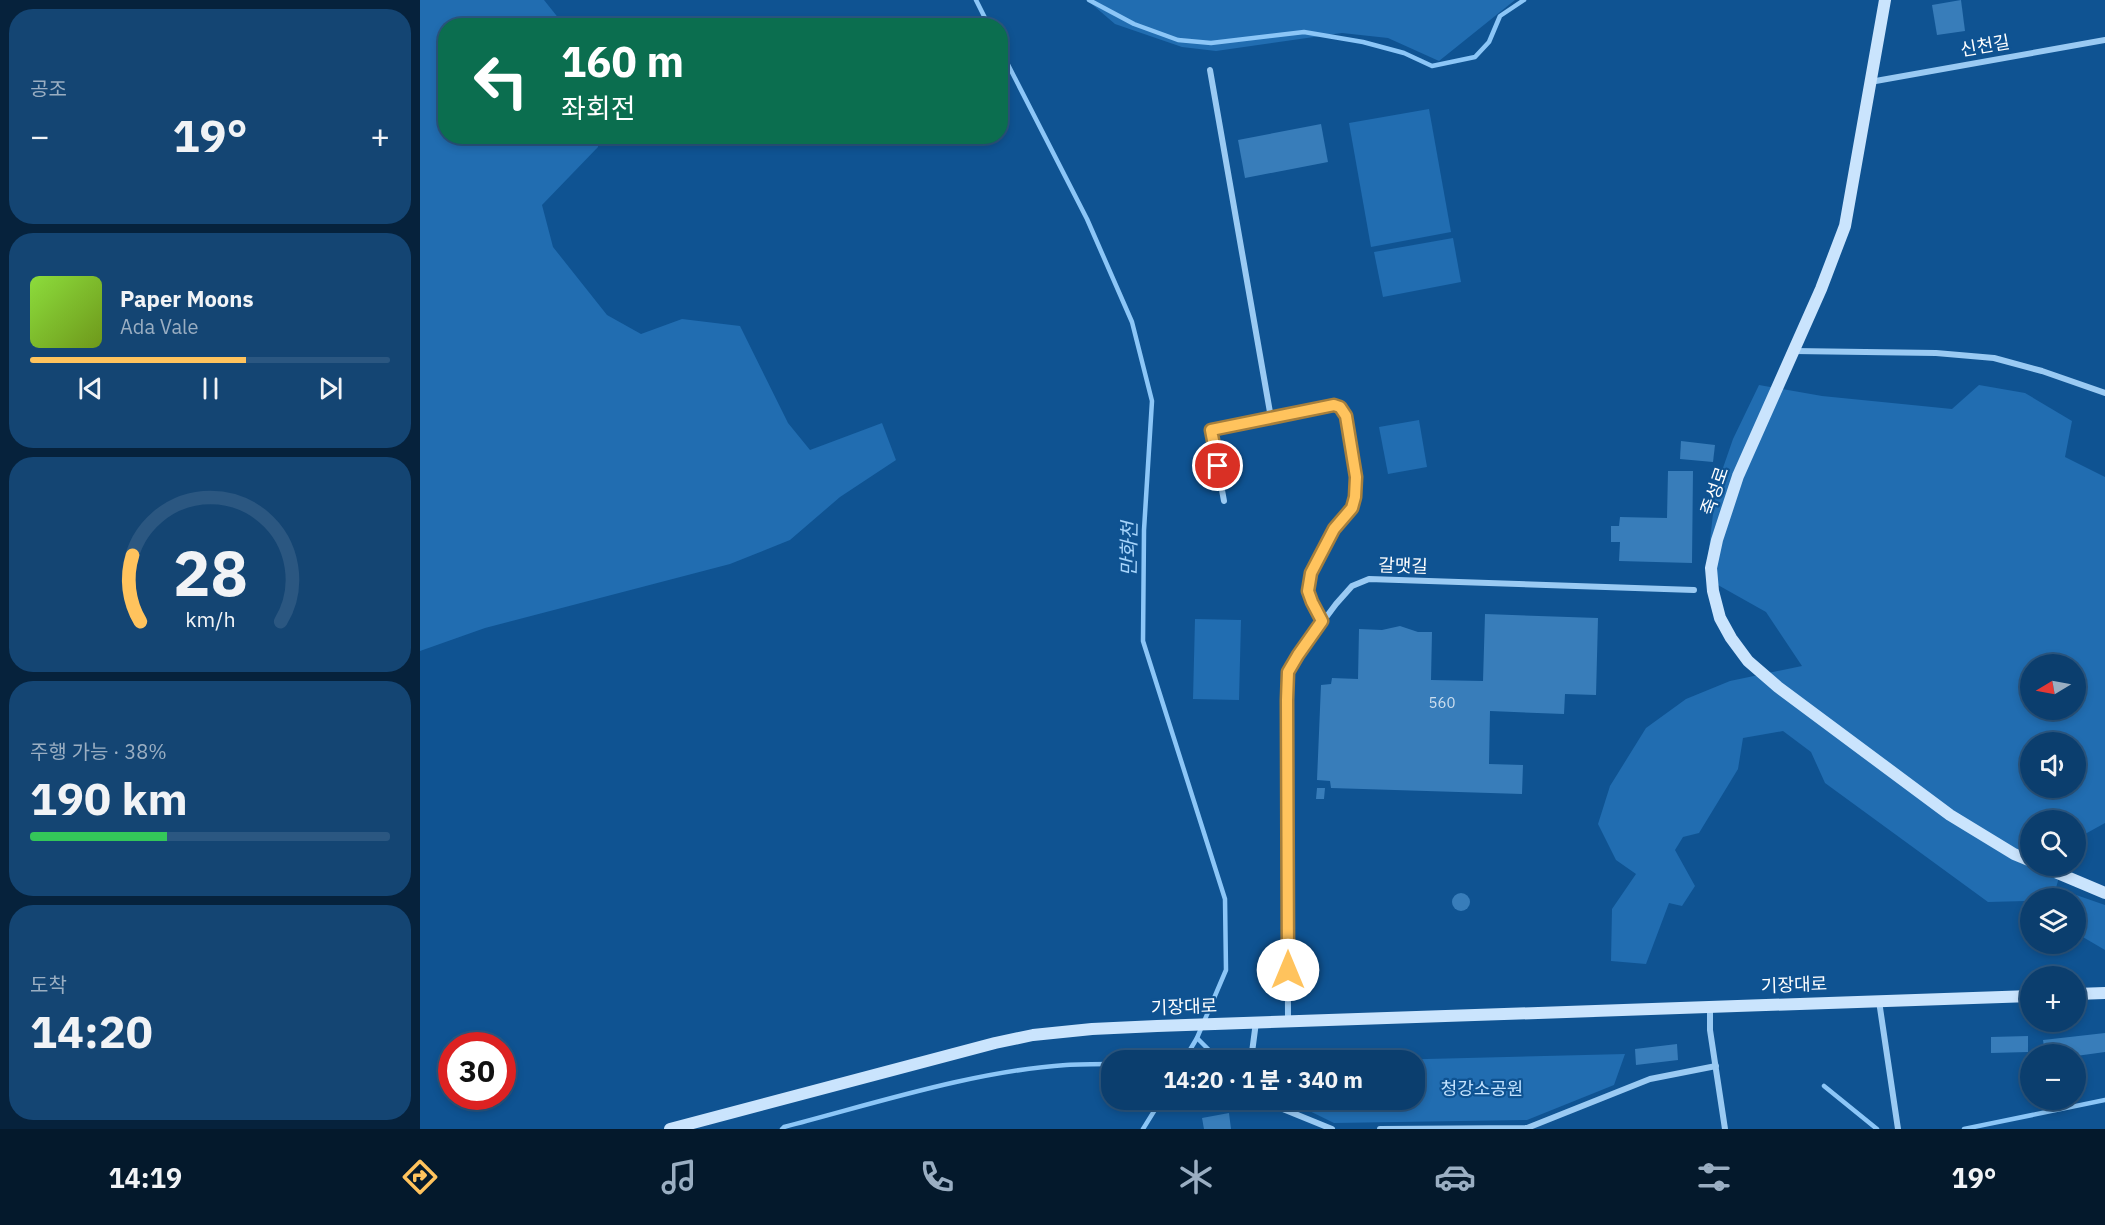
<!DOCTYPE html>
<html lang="ko">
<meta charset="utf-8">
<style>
:root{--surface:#0b3e6e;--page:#144573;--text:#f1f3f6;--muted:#9aaec2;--line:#2b5781;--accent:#ffc35d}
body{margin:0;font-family:"IBM Plex Sans","Noto Sans KR",sans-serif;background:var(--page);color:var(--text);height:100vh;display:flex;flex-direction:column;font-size:22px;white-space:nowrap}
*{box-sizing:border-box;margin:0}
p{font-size:20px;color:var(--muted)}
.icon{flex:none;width:33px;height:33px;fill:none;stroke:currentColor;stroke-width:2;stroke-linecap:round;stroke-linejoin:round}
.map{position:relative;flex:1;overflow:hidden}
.details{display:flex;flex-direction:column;gap:9px;padding:9px;background:#06223c;width:420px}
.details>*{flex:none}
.guide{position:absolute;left:18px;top:18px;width:570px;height:126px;border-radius:24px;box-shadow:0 3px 9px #0003,0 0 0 2px var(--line);background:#0b6e4f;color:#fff;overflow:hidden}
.needle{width:39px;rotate:260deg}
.fabs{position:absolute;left:1600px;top:654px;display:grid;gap:12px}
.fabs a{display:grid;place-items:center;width:66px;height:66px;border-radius:50%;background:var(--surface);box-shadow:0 3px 9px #0003,0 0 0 2px var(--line);font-size:30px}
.speed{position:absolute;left:18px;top:1032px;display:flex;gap:12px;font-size:30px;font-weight:700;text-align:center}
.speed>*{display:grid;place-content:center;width:78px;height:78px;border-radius:50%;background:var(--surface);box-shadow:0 3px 9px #0003,0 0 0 2px var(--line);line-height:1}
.speed .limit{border:9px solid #d22;background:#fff;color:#111}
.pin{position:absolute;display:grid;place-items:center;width:51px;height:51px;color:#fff;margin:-26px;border:3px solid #fff;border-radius:50%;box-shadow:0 2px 6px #0007}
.me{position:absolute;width:66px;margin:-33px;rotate:0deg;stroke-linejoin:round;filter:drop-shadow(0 0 4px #0008)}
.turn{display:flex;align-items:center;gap:21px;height:126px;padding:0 24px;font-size:27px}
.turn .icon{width:78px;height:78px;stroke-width:2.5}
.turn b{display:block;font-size:42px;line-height:51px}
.big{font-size:45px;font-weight:800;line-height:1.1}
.details .widget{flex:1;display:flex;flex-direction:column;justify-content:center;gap:9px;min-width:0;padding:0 21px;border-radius:24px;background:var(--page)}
.details .dial{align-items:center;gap:0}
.dial svg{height:156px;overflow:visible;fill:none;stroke:var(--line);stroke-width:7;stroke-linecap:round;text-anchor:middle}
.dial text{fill:var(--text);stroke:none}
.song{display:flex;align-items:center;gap:18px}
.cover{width:72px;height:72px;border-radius:9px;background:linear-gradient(135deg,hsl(90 70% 55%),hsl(80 70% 35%))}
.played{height:6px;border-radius:3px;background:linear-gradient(90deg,var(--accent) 60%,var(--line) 60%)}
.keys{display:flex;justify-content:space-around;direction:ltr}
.heat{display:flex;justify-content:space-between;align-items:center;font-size:33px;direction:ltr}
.charge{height:9px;border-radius:4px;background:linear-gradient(90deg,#34c759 38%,var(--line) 0)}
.trip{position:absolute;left:681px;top:1050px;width:324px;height:60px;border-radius:24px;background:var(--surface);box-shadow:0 3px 9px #0003,0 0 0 2px var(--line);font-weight:800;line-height:60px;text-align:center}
.menu{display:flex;height:96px;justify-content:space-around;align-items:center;background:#04192c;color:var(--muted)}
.menu .icon{width:42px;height:42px}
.menu .on{color:var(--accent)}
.menu b{font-size:27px;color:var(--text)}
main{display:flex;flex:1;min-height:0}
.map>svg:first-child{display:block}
.green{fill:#216db1;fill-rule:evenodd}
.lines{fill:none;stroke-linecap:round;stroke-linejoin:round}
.stream{stroke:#8cc6f7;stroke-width:4.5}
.building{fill:#387dba}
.street{stroke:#9acaf3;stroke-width:6}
.secondary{stroke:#cae4fd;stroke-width:12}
.route-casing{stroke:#a67f3c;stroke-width:15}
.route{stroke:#ffc35d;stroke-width:10}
.labels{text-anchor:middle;stroke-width:4.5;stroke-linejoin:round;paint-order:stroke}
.number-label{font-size:15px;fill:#cddeee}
.street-label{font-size:18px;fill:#fff;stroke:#0f5392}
.park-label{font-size:18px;fill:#c2e2fe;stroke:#0f5392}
.water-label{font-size:20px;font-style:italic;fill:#a6d4fb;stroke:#0f5392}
</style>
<main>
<section class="details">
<div class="widget"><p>공조</p>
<div class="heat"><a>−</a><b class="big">19°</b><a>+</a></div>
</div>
<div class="widget">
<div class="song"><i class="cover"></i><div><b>Paper Moons</b><p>Ada Vale</p></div></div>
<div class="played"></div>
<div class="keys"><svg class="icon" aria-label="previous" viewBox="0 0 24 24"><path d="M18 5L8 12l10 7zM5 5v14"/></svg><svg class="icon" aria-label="pause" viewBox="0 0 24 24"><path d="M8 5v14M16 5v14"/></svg><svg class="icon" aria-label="next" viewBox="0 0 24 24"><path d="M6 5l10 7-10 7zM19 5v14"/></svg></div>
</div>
<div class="widget dial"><svg viewBox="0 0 100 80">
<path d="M14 69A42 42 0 1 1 86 69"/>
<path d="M14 69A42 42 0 0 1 10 35" stroke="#ffc35d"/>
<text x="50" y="56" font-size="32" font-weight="700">28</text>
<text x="50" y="72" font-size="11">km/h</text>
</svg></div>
<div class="widget"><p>주행 가능 · 38%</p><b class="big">190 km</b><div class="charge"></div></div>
<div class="widget"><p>도착</p><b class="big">14:20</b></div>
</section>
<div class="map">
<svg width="1685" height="1129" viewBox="0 0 1685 1129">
<rect width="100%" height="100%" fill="#0f5392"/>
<g class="green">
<polygon points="0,0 124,0 144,25 26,26 26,136 178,137 178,147 122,205 133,247 187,315 221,334 262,319 320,326 368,423 390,450 462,423 476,460 420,497 370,540 310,564 65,628 0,651"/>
<polygon points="667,0 1095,0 1019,61 968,38 922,33 796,51 762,47 695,24"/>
<polygon points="1009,109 1031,232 951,247 929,123"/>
<polygon points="1033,238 1041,282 963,297 954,252"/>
<path d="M 1339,385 L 1402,396 L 1532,409 L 1559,385 L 1605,393 L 1652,421 L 1645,457 L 1685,477 L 1685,823 L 1656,839 L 1656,820 L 1611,820 L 1611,866 L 1642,866 L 1636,888 L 1685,905 L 1685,950 L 1656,933 L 1656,898 L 1611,898 L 1611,904 L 1606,901 L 1568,902 L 1405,783 L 1391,752 L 1363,731 L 1323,738 L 1318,769 L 1279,833 L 1263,837 L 1255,850 L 1275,886 L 1262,906 L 1249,903 L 1226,964 L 1191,961 L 1192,909 L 1216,874 L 1196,860 L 1178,824 L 1190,786 L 1226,728 L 1266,699 L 1310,681 L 1382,666 L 1346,612 L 1289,580 L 1287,566 L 1296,488 L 1313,439 ZM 1611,664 L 1656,664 L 1656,710 L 1611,710 ZM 1611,742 L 1656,742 L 1656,788 L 1611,788 Z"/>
<polygon points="999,420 1007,467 968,474 959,427"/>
<polygon points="775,619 821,620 819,700 773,699"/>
<polygon points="1205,1054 1194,1085 1107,1120 914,1123 867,1100 994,1100 994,1060 967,1060"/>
</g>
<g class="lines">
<g class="stream">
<polyline points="556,0 569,26"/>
<polyline points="669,0 714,24 758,40 791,43 884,32 943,42 984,53 1012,66 1055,57 1069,42 1080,16 1104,0"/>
<polyline points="580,49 667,219 712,322 732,401 724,530 723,641 805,899 806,970 777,1038 764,1060"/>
<polyline points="777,1038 799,1060"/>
<polyline points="1404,1086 1457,1129"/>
<path d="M 362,1129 L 364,1127 C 453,1104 554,1071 646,1065 C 661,1064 676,1064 692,1064"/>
<polyline points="723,1129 741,1100"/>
<polyline points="1544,1129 1685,1100"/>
</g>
</g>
<g class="building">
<polygon points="1541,0 1545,31 1517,35 1512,5"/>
<polygon points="901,124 908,162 825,178 818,140"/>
<polygon points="1261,441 1295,445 1293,462 1260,459"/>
<polygon points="1248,471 1273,471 1272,563 1199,561 1200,542 1191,542 1191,526 1199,526 1200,517 1247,518"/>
<polygon points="1065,614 1178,618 1176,695 1145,694 1144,714 1070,711 1069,764 1103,765 1102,794 911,788 910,781 897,780 901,685 911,684 912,678 938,679 939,629 962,630 980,626 998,632 1012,632 1011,680 1063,681"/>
<polygon points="897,788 905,788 904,799 896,799"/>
<circle cx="1041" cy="902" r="9"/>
<polygon points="1685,1033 1685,1052 1656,1056 1625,1054 1623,1040"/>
<polygon points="1608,1036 1608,1052 1571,1053 1571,1037"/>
<polygon points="1257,1044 1258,1060 1216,1065 1215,1049"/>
<polygon points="809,1113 811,1129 784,1129 782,1118"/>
</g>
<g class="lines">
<g class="street">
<polyline points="790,70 851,418"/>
<polyline points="1450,82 1685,40"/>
<polyline points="1374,351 1516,353 1574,358 1622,371 1685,393"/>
<path d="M 804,501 L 791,430 L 914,405 C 919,406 922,408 924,413 C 931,427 939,489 934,504 C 930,514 920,521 914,529 C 903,545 885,573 889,592 C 891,603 897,612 902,621"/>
<polyline points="1459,1001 1478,1129"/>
<polyline points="1290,1007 1290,1030 1305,1129"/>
<polyline points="868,1020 867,700 868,672 878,655 916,604 932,586 949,579 1274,590"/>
<polyline points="831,1060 836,1022"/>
<polyline points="841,1100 912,1129"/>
<polyline points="960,1129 1107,1128 1230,1079 1296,1066"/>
</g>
<g class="secondary">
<polyline points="1465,0 1425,226 1401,289 1318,476 1297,540 1291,568 1293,591 1300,618 1311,638 1328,661 1358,687 1530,815 1594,854 1611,861"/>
<polyline points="1621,866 1685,893"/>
<polyline points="1656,994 1685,993"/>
<polyline points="250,1129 575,1043 613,1035 672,1029 737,1026 1611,996"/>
</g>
</g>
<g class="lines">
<g class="route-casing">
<polyline id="route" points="798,466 791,430 914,405 920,407 926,416 936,477 935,497 932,508 914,529 891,573 888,591 892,602 902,621 878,655 868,672 867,700 868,970"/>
</g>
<use href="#route" class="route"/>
</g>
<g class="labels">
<g class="number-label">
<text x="1022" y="708">560</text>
</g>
<g class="street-label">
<text transform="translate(1565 46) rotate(-10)" y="6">신천길</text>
<text transform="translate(1295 491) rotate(-71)" y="6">죽성로</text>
<text transform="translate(983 566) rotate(2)" y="6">갈맷길</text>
<text transform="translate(1374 985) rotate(-2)" y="6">기장대로</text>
<text transform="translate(764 1007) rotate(-2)" y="6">기장대로</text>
</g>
<g class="park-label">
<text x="1062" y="1095">청강소공원</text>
</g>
<g class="water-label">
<text transform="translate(709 549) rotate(-89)" y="7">만화천</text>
</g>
</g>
</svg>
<div class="fabs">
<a><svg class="needle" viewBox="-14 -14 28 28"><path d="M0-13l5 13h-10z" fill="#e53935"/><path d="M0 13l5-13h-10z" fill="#9aaec2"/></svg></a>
<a><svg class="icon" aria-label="sound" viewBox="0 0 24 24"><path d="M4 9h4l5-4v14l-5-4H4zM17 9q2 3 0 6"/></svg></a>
<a><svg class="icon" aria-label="search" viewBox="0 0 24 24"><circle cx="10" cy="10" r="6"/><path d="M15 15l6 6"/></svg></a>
<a><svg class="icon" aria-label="layers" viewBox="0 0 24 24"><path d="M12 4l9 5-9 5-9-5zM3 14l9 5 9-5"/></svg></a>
<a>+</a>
<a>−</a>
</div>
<div class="speed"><div class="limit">30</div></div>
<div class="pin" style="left:798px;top:466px;background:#d93025"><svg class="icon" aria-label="arrive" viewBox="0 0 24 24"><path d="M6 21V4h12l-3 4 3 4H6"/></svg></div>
<svg class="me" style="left:868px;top:970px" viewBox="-20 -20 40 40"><circle r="19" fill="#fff"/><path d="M0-13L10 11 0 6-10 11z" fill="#ffc35d"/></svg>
<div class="trip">14:20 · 1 분 · 340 m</div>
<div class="guide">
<div class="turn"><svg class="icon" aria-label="left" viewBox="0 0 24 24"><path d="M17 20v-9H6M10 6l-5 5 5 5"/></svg><div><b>160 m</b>좌회전</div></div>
</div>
</div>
</main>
<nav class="menu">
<b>14:19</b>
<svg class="icon on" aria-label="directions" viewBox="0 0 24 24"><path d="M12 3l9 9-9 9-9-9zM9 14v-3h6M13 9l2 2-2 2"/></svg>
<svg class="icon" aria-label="music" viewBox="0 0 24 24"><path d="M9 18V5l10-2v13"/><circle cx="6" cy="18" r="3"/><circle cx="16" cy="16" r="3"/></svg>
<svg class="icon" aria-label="phone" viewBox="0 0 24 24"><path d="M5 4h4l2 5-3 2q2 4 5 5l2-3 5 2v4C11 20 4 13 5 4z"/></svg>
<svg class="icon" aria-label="climate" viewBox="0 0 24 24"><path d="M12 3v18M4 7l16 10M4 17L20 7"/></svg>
<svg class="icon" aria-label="car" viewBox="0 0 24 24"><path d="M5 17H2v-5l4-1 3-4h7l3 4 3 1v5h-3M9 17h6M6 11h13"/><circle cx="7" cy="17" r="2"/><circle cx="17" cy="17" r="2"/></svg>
<svg class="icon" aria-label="filters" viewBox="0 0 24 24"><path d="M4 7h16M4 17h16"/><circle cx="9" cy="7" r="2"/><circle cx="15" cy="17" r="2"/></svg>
<b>19°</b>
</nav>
